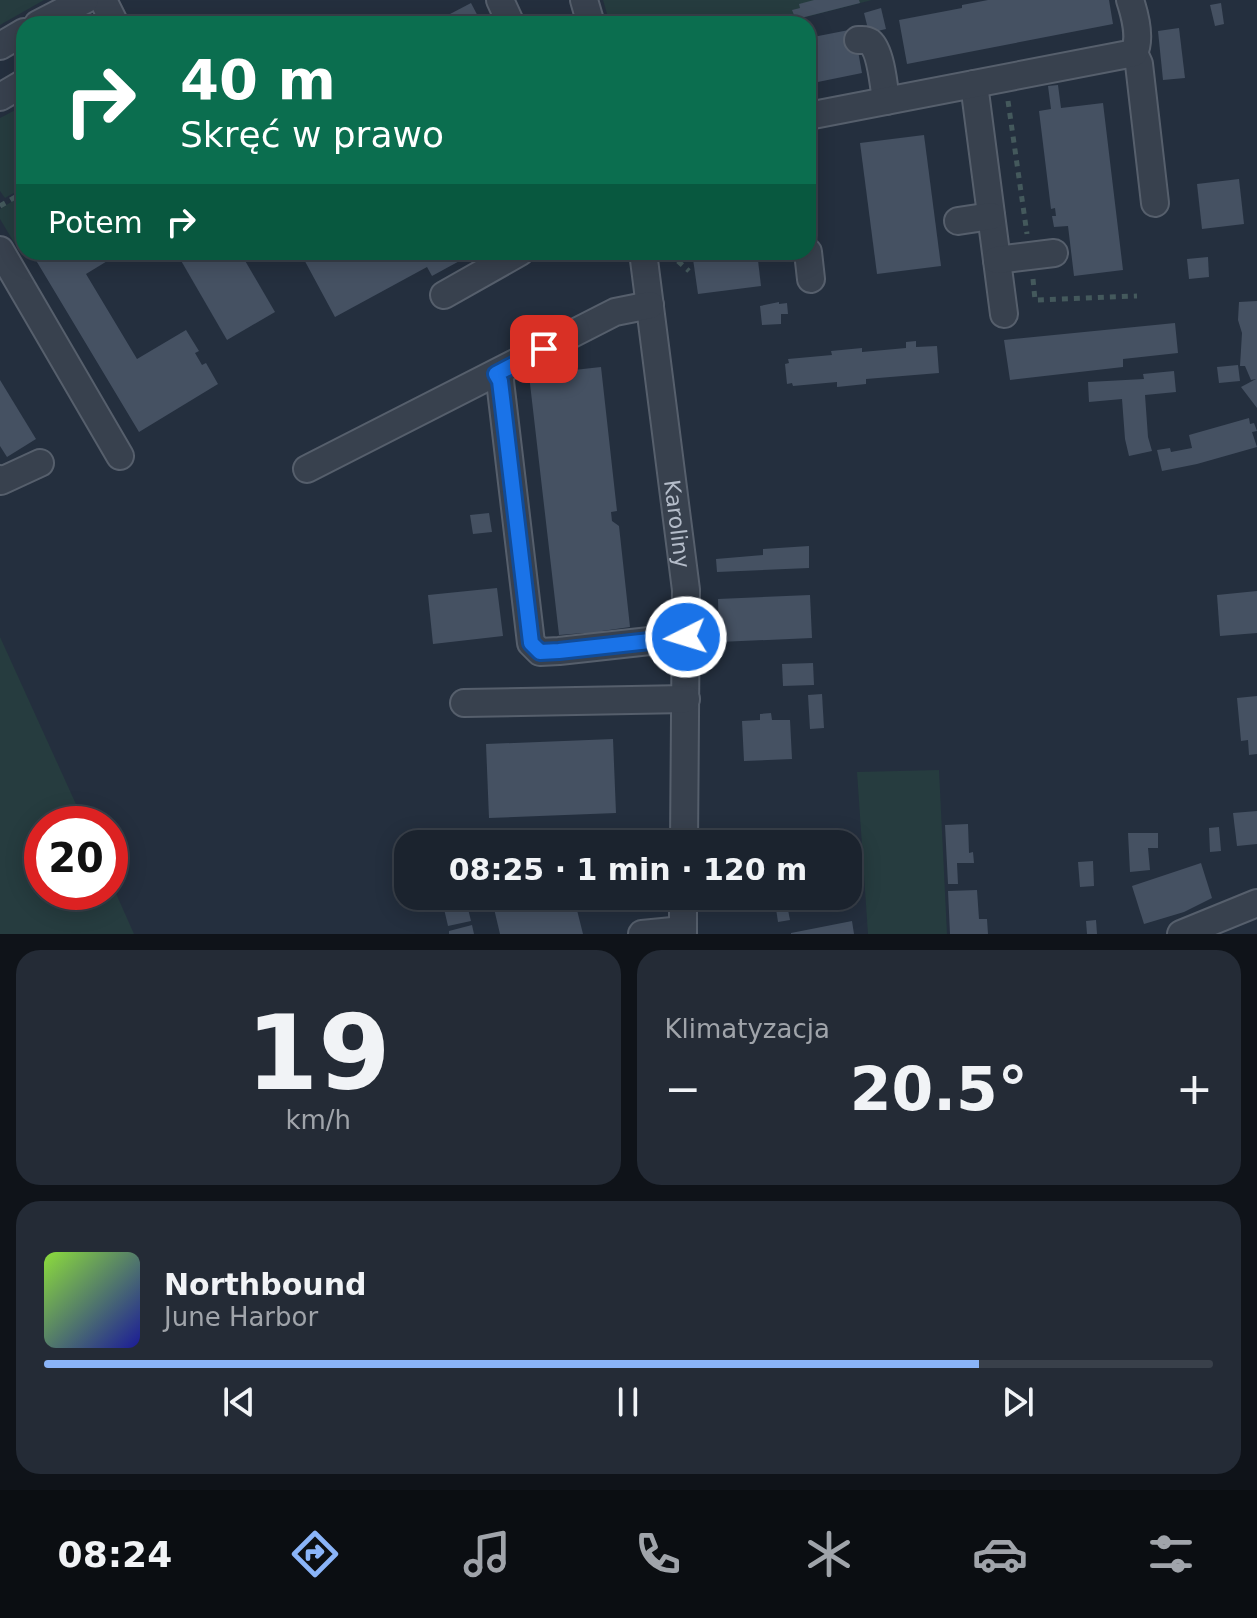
<!DOCTYPE html>
<html lang="pl">
<meta charset="utf-8">
<style>
:root{--surface:#1b232e;--page:#242b36;--text:#f1f3f6;--muted:#a0a4aa;--line:#39404a;--accent:#8ab4f8}
body{margin:0;font-family:"DejaVu Sans",sans-serif;background:var(--page);color:var(--text);height:100vh;display:flex;flex-direction:column;font-size:30px;white-space:nowrap}
*{box-sizing:border-box;margin:0}
p{font-size:26px;color:var(--muted)}
.icon{flex:none;width:44px;height:44px;fill:none;stroke:currentColor;stroke-width:2;stroke-linecap:round;stroke-linejoin:round}
.map{position:relative;height:934px;overflow:hidden}
.panel{display:flex;flex-direction:column;gap:16px;padding:16px;background:#0f1319;flex:1}
.panel>*{flex:none}
.guide{position:absolute;left:16px;top:16px;width:800px;height:244px;border-radius:24px;box-shadow:0 4px 20px #0003,0 0 0 2px var(--line);background:#0b6e4f;color:#fff;overflow:hidden}
.speed{position:absolute;left:24px;top:806px;display:flex;gap:16px;font-size:40px;font-weight:700;text-align:center}
.speed>*{display:grid;place-content:center;width:104px;height:104px;border-radius:50%;background:var(--surface);box-shadow:0 4px 20px #0003,0 0 0 2px var(--line);line-height:1}
.speed .limit{border:12px solid #d22;background:#fff;color:#111}
.pin{position:absolute;display:grid;place-items:center;width:68px;height:68px;color:#fff;margin:-34px;border-radius:16px;box-shadow:0 4px 12px #0006}
.me{position:absolute;width:88px;margin:-44px;rotate:265deg;stroke-linejoin:round;filter:drop-shadow(0 0 6px #0008)}
.turn{display:flex;align-items:center;gap:28px;height:168px;padding:0 32px;font-size:36px}
.turn .icon{width:104px;height:104px;stroke-width:2.5}
.turn b{display:block;font-size:56px;line-height:68px}
.then{display:flex;align-items:center;height:76px;padding:0 32px;background:#0003;gap:16px;font-size:30px}
.big{font-size:60px;font-weight:700;line-height:1.1}
.panel .widget{flex:1;display:flex;flex-direction:column;justify-content:center;gap:12px;min-width:0;padding:0 28px;border-radius:24px;background:var(--page)}
.panel .dial{align-items:center;gap:0}
.dial b{font-size:104px;line-height:1}
.song{display:flex;align-items:center;gap:24px}
.cover{width:96px;height:96px;border-radius:12px;background:linear-gradient(135deg,hsl(90 70% 55%),hsl(240 70% 35%))}
.played{height:8px;border-radius:4px;background:linear-gradient(90deg,var(--accent) 80%,var(--line) 80%)}
.keys{display:flex;justify-content:space-around;direction:ltr}
.heat{display:flex;justify-content:space-between;align-items:center;font-size:44px;direction:ltr}
.panel .tiles{flex:1;display:grid;gap:16px;grid-template-columns:1fr 1fr}
.widget:last-child{grid-column:span 2}
.trip{position:absolute;left:394px;top:830px;width:468px;height:80px;border-radius:24px;background:var(--surface);box-shadow:0 4px 20px #0003,0 0 0 2px var(--line);font-weight:700;line-height:80px;text-align:center}
.tab-bar{display:flex;height:128px;justify-content:space-around;align-items:center;background:#0b0e12;color:var(--muted)}
.tab-bar .icon{width:56px;height:56px}
.tab-bar .on{color:var(--accent)}
.tab-bar b{font-size:36px;color:var(--text)}
.map>svg:first-child{display:block}
.green{fill:#263c3f}
.building{fill:#455162}
.lines{fill:none;stroke-linecap:round;stroke-linejoin:round}
.minor-casing{stroke:#565f6c;stroke-width:30}
.path{stroke:#44595c;stroke-width:5;stroke-dasharray:6 6;stroke-linecap:butt}
.minor{stroke:#38414e;stroke-width:26}
.route-casing{stroke:#114b97;stroke-width:20}
.route{stroke:#1a73e8;stroke-width:14}
.labels{text-anchor:middle;stroke-width:8;stroke-linejoin:round;paint-order:stroke}
.street-label{font-size:22px;fill:#b4bcc9;stroke:#1d2633}
</style>
<div class="map">
<svg width="1257" height="934" viewBox="0 0 1257 934">
<rect width="100%" height="100%" fill="#242f3e"/>
<g class="green">
<polygon points="0,0 44,0 0,25"/>
<polygon points="603,0 872,0 779,24 610,24"/>
<polygon points="24,92 24,193 21,189 5,198 0,191 0,118 23,106 18,96"/>
<polygon points="24,194 24,238 15,244 0,219 0,209"/>
<polygon points="0,637 85,824 42,824 42,892 110,892 110,880 134,934 0,934"/>
<polygon points="939,770 947,934 868,934 857,772"/>
</g>
<g class="building">
<polygon points="814,0 859,0 860,3 789,21 788,17 794,15 792,10 800,8 799,4"/>
<polygon points="988,0 1109,0 1113,24 907,64 899,20 962,8 962,5"/>
<polygon points="471,3 482,24 431,24"/>
<polygon points="1221,3 1224,24 1215,26 1210,5"/>
<polygon points="881,8 886,29 869,33 864,13"/>
<polygon points="1179,28 1185,78 1163,80 1158,31"/>
<polygon points="854,29 862,73 808,84 808,38"/>
<polygon points="1058,85 1061,108 1103,103 1123,270 1074,276 1068,226 1054,227 1052,216 1056,216 1055,208 1051,209 1039,111 1051,109 1048,86"/>
<polygon points="924,135 941,266 877,274 860,143"/>
<polygon points="1239,179 1244,224 1202,229 1197,184"/>
<polygon points="31,252 122,252 86,274 137,359 186,330 199,351 195,353 202,365 206,363 218,384 139,432"/>
<polygon points="176,252 240,252 275,312 227,340"/>
<polygon points="300,252 476,252 432,276 427,267 335,317"/>
<polygon points="692,252 757,252 761,286 698,294"/>
<polygon points="1208,257 1209,277 1189,279 1187,259"/>
<polygon points="1257,301 1257,408 1241,387 1256,379 1251,380 1245,366 1240,366 1242,333 1238,320 1239,302"/>
<polygon points="779,302 779,304 787,303 788,314 781,314 781,324 762,325 760,306"/>
<polygon points="1175,323 1178,353 1123,359 1123,367 1010,380 1004,340"/>
<polygon points="916,341 916,347 937,346 939,373 866,379 866,384 837,387 837,382 793,386 792,383 787,384 785,364 789,363 788,359 832,355 831,351 862,348 862,352 906,348 906,342"/>
<polygon points="1238,365 1240,381 1219,383 1217,367"/>
<polygon points="601,367 617,511 611,512 612,521 619,526 630,627 602,631 603,636 585,638 584,633 559,635 529,375"/>
<polygon points="1174,371 1176,392 1145,395 1148,437 1152,451 1129,456 1125,439 1122,399 1089,402 1088,382 1144,379 1143,374"/>
<polygon points="0,380 36,439 7,457 0,446"/>
<polygon points="1249,418 1250,424 1254,423 1257,431 1252,432 1257,447 1197,464 1162,471 1157,450 1170,448 1171,452 1192,448 1189,435"/>
<polygon points="489,513 492,532 473,534 470,515"/>
<polygon points="809,546 809,568 717,572 716,559 763,555 763,549"/>
<polygon points="497,588 503,636 433,644 428,595"/>
<polygon points="1257,591 1257,633 1220,636 1217,595"/>
<polygon points="810,595 812,638 719,642 718,599"/>
<polygon points="813,663 814,685 783,686 782,664"/>
<polygon points="822,694 824,728 810,729 808,695"/>
<polygon points="1257,696 1257,754 1249,755 1248,740 1241,741 1237,698"/>
<polygon points="771,713 772,720 790,720 792,759 744,761 742,721 760,720 760,714"/>
<polygon points="613,739 616,813 489,818 486,744"/>
<polygon points="1257,811 1257,844 1237,846 1233,813"/>
<polygon points="968,824 969,853 973,852 974,863 957,863 958,884 948,884 945,825"/>
<polygon points="1219,827 1221,851 1210,852 1209,828"/>
<polygon points="1128,833 1158,833 1158,848 1148,848 1150,870 1130,872"/>
<polygon points="1093,861 1094,886 1080,887 1078,862"/>
<polygon points="1201,863 1212,898 1184,912 1144,924 1132,886"/>
<polygon points="977,890 979,919 987,919 988,934 950,934 948,891"/>
<polygon points="441,896 465,896 471,921 448,926"/>
<polygon points="491,896 585,896 587,904 584,908 577,910 583,934 500,934"/>
<polygon points="786,900 790,920 778,922 775,902"/>
<polygon points="1096,920 1097,934 1087,934 1086,921"/>
<polygon points="852,921 854,934 791,934 791,933"/>
<polygon points="472,925 474,934 449,934 449,931"/>
</g>
<g class="lines">
<g class="minor-casing">
<g id="minor">
<polyline points="103,0 115,24"/>
<polyline points="500,0 511,24"/>
<polyline points="584,0 591,24"/>
<polyline points="38,24 85,0"/>
<path d="M 858,40 C 862,40 866,39 870,42 C 881,51 884,87 886,101"/>
<polyline points="0,46 24,32"/>
<polyline points="1134,53 1139,64 1155,203"/>
<polyline points="974,84 1004,314"/>
<polyline points="0,97 24,83"/>
<path d="M 808,116 L 1134,53 C 1141,39 1135,15 1130,0"/>
<polyline points="958,221 991,216"/>
<polyline points="0,250 120,456"/>
<path id="s1" d="M 643,252 L 686,590 L 684,844"/>
<polyline points="808,252 811,279"/>
<polyline points="997,260 1054,253"/>
<polyline points="444,295 520,252"/>
<polyline points="496,374 500,381 531,643 540,652 559,651 686,637"/>
<polyline points="307,469 615,312 650,305"/>
<polyline points="0,479 1,481 40,463"/>
<polyline points="464,703 686,699"/>
<polyline points="642,934 683,930"/>
<polyline points="683,934 683,896"/>
<polyline points="1181,934 1257,903"/>
</g>
</g>
<g class="path">
<polyline points="1008,101 1027,234"/>
<polyline points="0,206 24,192"/>
<polyline points="669,253 689,271"/>
<polyline points="1033,279 1035,300 1137,296"/>
</g>
<use href="#minor" class="minor"/>
</g>
<g class="lines">
<g class="route-casing">
<polyline id="route" points="544,349 496,374 500,381 531,643 540,652 559,651 686,637"/>
</g>
<use href="#route" class="route"/>
</g>
<g class="labels">
<g class="street-label">
<text dy="8" stroke="none"><textPath href="#s1" startOffset="274">Karoliny</textPath></text>
</g>
</g>
</svg>
<div class="speed"><div class="limit">20</div></div>
<div class="pin" style="left:544px;top:349px;background:#d93025"><svg class="icon" aria-label="arrive" viewBox="0 0 24 24"><path d="M6 21V4h12l-3 4 3 4H6"/></svg></div>
<svg class="me" style="left:686px;top:637px" viewBox="-20 -20 40 40"><circle r="17" fill="#1a73e8" stroke="#fff" stroke-width="3"/><path d="M0-11L8 9 0 5-8 9z" fill="#fff"/></svg>
<div class="trip">08:25 · 1 min · 120 m</div>
<div class="guide">
<div class="turn"><svg class="icon" aria-label="right" viewBox="0 0 24 24"><path d="M7 20v-9h11M14 6l5 5-5 5"/></svg><div><b>40 m</b>Skręć w prawo</div></div>
<div class="then">Potem<svg class="icon" aria-label="right" viewBox="0 0 24 24"><path d="M7 20v-9h11M14 6l5 5-5 5"/></svg></div>
</div>
</div>
<section class="panel">
<div class="tiles">
<div class="widget dial"><b>19</b><p>km/h</p></div>
<div class="widget"><p>Klimatyzacja</p>
<div class="heat"><a>−</a><b class="big">20.5°</b><a>+</a></div>
</div>
<div class="widget">
<div class="song"><i class="cover"></i><div><b>Northbound</b><p>June Harbor</p></div></div>
<div class="played"></div>
<div class="keys"><svg class="icon" aria-label="previous" viewBox="0 0 24 24"><path d="M18 5L8 12l10 7zM5 5v14"/></svg><svg class="icon" aria-label="pause" viewBox="0 0 24 24"><path d="M8 5v14M16 5v14"/></svg><svg class="icon" aria-label="next" viewBox="0 0 24 24"><path d="M6 5l10 7-10 7zM19 5v14"/></svg></div>
</div>
</div>
</section>
<nav class="tab-bar">
<b>08:24</b>
<svg class="icon on" aria-label="directions" viewBox="0 0 24 24"><path d="M12 3l9 9-9 9-9-9zM9 14v-3h6M13 9l2 2-2 2"/></svg>
<svg class="icon" aria-label="music" viewBox="0 0 24 24"><path d="M9 18V5l10-2v13"/><circle cx="6" cy="18" r="3"/><circle cx="16" cy="16" r="3"/></svg>
<svg class="icon" aria-label="phone" viewBox="0 0 24 24"><path d="M5 4h4l2 5-3 2q2 4 5 5l2-3 5 2v4C11 20 4 13 5 4z"/></svg>
<svg class="icon" aria-label="climate" viewBox="0 0 24 24"><path d="M12 3v18M4 7l16 10M4 17L20 7"/></svg>
<svg class="icon" aria-label="car" viewBox="0 0 24 24"><path d="M5 17H2v-5l4-1 3-4h7l3 4 3 1v5h-3M9 17h6M6 11h13"/><circle cx="7" cy="17" r="2"/><circle cx="17" cy="17" r="2"/></svg>
<svg class="icon" aria-label="filters" viewBox="0 0 24 24"><path d="M4 7h16M4 17h16"/><circle cx="9" cy="7" r="2"/><circle cx="15" cy="17" r="2"/></svg>
</nav>
